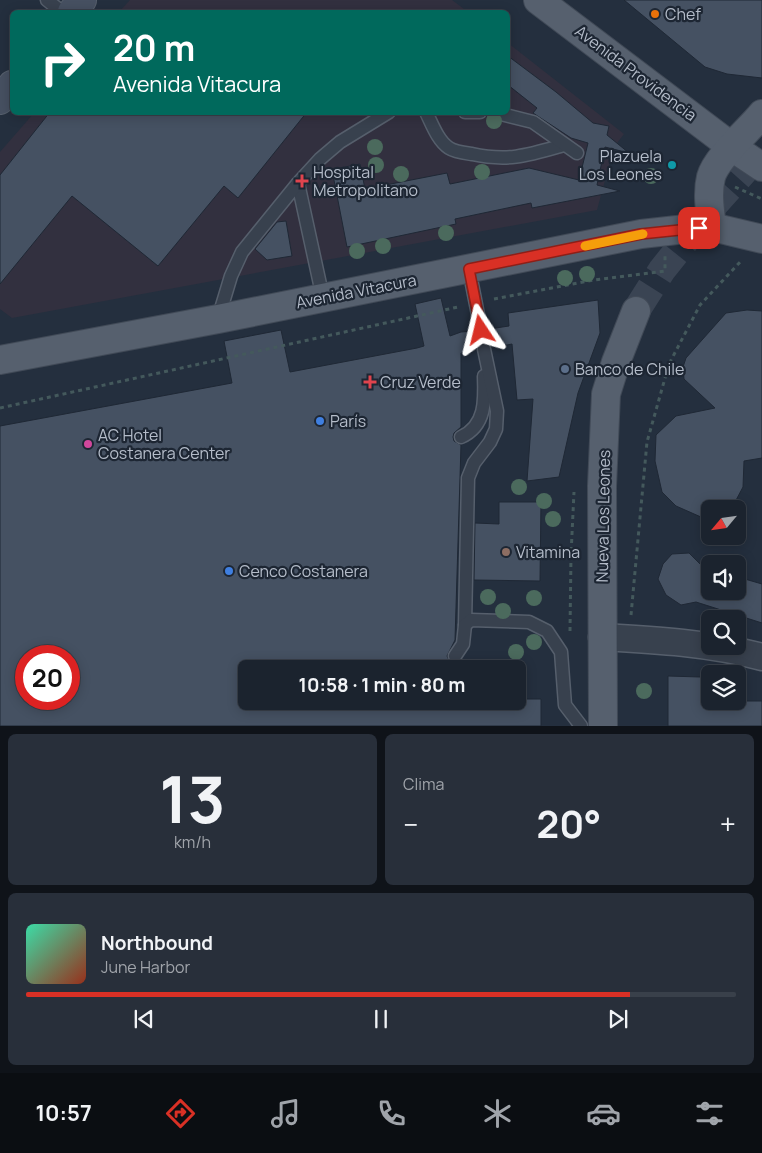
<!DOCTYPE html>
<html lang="es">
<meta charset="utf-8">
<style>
:root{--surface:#1b232e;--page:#282f3a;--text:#f1f3f6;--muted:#a0a4aa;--line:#39404a;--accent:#d93025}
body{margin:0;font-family:Manrope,sans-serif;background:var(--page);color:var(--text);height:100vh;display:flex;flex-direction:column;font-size:19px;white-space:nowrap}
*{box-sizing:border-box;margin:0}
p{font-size:16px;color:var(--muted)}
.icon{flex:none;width:28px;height:28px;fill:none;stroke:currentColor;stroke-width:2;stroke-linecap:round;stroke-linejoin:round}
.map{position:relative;height:726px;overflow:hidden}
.drawer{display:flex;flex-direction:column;gap:8px;padding:8px;background:#0f1319;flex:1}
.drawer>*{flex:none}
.top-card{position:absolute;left:10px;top:10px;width:500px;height:105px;border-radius:8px;box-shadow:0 2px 12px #0003,0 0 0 1px var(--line);background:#00695c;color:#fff;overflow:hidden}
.needle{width:32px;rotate:241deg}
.tools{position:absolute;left:701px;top:500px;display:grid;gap:10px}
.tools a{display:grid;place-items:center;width:45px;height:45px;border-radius:8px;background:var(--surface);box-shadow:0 2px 12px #0003,0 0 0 1px var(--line);font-size:25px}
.speed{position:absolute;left:15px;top:645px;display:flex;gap:10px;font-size:25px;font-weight:700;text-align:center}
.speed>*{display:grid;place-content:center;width:65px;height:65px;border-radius:50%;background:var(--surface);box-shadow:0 2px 12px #0003,0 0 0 1px var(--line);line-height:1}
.speed .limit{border:8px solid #d22;background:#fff;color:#111}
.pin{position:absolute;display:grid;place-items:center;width:42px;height:42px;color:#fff;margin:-21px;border-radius:10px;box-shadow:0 2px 8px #0006}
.me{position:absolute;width:55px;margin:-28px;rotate:350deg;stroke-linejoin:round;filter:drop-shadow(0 0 4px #0008)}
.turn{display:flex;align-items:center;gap:18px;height:105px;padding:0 20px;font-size:22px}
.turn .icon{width:65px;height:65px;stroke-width:2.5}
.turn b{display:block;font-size:35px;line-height:42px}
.big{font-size:38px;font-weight:700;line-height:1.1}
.drawer .widget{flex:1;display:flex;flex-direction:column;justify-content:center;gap:8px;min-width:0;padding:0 18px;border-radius:8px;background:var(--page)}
.drawer .dial{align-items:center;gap:0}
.dial b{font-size:65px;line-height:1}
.song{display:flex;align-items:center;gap:15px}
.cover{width:60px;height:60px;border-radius:8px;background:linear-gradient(135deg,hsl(160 70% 55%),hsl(10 70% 35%))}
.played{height:5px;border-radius:2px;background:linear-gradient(90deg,var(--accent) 85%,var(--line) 85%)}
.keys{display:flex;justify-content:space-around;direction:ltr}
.heat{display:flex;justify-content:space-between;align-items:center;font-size:28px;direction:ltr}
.drawer .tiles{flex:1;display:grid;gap:8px;grid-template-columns:1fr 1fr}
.widget:last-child{grid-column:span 2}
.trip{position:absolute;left:238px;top:660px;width:288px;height:50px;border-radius:8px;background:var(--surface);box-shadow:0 2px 12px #0003,0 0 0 1px var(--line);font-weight:700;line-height:50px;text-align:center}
.menu{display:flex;height:80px;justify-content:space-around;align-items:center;background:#0b0e12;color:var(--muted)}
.menu .icon{width:35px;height:35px}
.menu .active{color:var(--accent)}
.menu b{font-size:22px;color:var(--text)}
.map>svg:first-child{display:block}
.medical{fill:#32303f}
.building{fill:#455162;stroke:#1f2835;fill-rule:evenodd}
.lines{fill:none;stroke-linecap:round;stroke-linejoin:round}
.primary-tunnel{stroke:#3a4453;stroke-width:28;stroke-dasharray:28 14;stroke-linecap:butt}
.lane-casing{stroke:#565f6c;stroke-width:15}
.street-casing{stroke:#565f6c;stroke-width:29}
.secondary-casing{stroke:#565f6c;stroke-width:30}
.primary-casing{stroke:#414a57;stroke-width:30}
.path{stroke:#44595c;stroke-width:3;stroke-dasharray:4 4;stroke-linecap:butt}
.lane{stroke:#38414e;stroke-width:12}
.street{stroke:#38414e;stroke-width:26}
.secondary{stroke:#465061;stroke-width:28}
.primary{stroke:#56606e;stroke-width:28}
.tree{fill:#4b6a5d}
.route-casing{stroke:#8d1f18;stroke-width:12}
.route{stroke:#d93025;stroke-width:9}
.slow{stroke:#f59e0b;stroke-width:9}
.food-dot{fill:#e8710a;stroke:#1d2633;stroke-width:2}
.culture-dot{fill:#0f9aa8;stroke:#1d2633;stroke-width:2}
.health-dot{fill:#e0444e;stroke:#1d2633;stroke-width:2}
.service-dot{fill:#5c6f8a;stroke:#1d2633;stroke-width:2}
.shop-dot{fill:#3f7fe0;stroke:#1d2633;stroke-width:2}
.hotel-dot{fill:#d1479c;stroke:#1d2633;stroke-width:2}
.education-dot{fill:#8d6e63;stroke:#1d2633;stroke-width:2}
.labels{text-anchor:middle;stroke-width:4.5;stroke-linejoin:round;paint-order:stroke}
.poi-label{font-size:16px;fill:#b4bcc9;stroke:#1d2633;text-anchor:start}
.street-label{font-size:16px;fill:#b4bcc9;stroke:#1d2633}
</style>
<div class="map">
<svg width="762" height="726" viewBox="0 0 762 726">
<rect width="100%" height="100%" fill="#242f3e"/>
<g class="medical">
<polygon points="130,0 452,0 468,12 119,12"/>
<polygon points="508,43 624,134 614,147 597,210 12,318 0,309 0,152 34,113 508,112"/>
</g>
<g class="building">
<polygon points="624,0 762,0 762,78 727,74 705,67"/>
<polygon points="508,56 556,92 593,123 609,126 607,135 629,153 605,147 597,185 620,191 532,208 531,203 455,219 456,224 347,247 333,175 341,174 340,168 360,164 365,189 447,173 450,184 529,168 579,180 588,143 571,138 533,113 537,108 508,85"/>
<polygon points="50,112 307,112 238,198 224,186 158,266 72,196 0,284 0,175"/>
<polygon points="286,221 292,256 267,260 255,249 277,222"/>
<path d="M 441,298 L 450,336 L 461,332 L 473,331 L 475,336 L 482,338 L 487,336 L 489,329 L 509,326 L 508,313 L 598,300 L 600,333 L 578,393 L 559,477 L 527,481 L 533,399 L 517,400 L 512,344 L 492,348 L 490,343 L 483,341 L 478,343 L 476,350 L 461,353 L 461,427 L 454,433 L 453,437 L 454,441 L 461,445 L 455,640 L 447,656 L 450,662 L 454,664 L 454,669 L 246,669 L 246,701 L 516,701 L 516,699 L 541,699 L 541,726 L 0,726 L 0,426 L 232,383 L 224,341 L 281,330 L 290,372 L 417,348 L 424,346 L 415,304 ZM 26,656 L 69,656 L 69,699 L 26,699 Z"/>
<polygon points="747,310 762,311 762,458 744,461 743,487 734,504 731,509 710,509 710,521 676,506 662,492 655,461 656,435 676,416 715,408 684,379 683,367 686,358 726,313"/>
<polygon points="499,502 541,502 540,581 474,580 475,523 499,524"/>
<polygon points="689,553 701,565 710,568 710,591 738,591 738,577 762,584 762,623 696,602 681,605 666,595 658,579 663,564 672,554"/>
<polygon points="668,676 700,677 710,679 710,701 762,701 762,726 668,726"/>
</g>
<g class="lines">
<polyline class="primary-tunnel" points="636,311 662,270 713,206 762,151"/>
<g class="lane-casing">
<g id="lane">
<polyline points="47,0 62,12"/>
<path d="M 426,112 C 432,124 438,141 449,148 C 455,152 465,153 472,154 C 509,162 529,155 564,145"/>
<polyline points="465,112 480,112"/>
<polyline points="493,112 533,122 577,153"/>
<polyline points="298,183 323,298"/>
<polyline points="469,269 481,330"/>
<polyline points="218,319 231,276 242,252 298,183 320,159 340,142 389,112"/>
<path d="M 461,437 C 486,426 485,400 484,376"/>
<polyline points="465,625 468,478 474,463 490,442 496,429 497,411 484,349"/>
<polyline points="455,656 463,644 465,625 471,620 529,622 547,631 561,652 565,705 581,726"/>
</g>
</g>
<g class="street-casing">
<path id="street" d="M 602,637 C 656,640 710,643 762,657"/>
</g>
<g class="secondary-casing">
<g id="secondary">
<polyline points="72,12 82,0"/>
<polyline points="0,100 12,85"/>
</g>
</g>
<g class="primary-casing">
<g id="primary">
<polyline points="538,0 732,147 762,167"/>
<path d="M 712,227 C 710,211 707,193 711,177 C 716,158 749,130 762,114"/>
<polyline points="0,360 218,319 641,234 686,229 712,227 762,239"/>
<polyline points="603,726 602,486 606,394 616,362 636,311"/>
</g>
</g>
<g class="path">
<polyline points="735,187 762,199"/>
<polyline points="494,299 594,280 665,271 665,256"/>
<polyline points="0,408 458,307"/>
<polyline points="631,615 647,442 669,364 700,305 741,261"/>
<polyline points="570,631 571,555 574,492"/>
</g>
<use href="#lane" class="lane"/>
<use href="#street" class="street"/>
<use href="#secondary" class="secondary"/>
<use href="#primary" class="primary"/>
</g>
<g class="tree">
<circle cx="494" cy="121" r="8"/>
<circle cx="375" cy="147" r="8"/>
<circle cx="376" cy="165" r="8"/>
<circle cx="482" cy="172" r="8"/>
<circle cx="401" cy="174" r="8"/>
<circle cx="651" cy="176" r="8"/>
<circle cx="446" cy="233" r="8"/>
<circle cx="383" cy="246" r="8"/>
<circle cx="357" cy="251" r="8"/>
<circle cx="587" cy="274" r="8"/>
<circle cx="565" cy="278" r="8"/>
<circle cx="519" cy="487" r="8"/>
<circle cx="544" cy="501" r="8"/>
<circle cx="553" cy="519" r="8"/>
<circle cx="488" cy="597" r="8"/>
<circle cx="534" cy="598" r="8"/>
<circle cx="503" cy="611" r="8"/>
<circle cx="534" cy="642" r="8"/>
<circle cx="516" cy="652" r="8"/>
<circle cx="644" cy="691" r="8"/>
</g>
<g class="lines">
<g class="route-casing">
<polyline id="route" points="481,330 469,269 641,234 699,228"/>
</g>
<use href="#route" class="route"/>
<polyline class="slow" points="585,246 643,234"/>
</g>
<circle class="food-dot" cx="655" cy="14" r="5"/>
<circle class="culture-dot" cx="672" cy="165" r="5"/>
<g class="health-dot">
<path d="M299.5 173.5h5v5h5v5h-5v5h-5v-5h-5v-5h5z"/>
<path d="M367.5 374.5h5v5h5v5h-5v5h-5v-5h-5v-5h5z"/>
</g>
<circle class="service-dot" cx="565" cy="369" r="5"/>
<g class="shop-dot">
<circle cx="320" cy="421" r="5"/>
<circle cx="229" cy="571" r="5"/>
</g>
<circle class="hotel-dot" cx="88" cy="444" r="5"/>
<circle class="education-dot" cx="506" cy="552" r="5"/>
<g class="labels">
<g class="poi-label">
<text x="665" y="20">Chef</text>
<text x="662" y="162" text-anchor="end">Plazuela<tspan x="662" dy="18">Los Leones</tspan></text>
<text x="313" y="178">Hospital<tspan x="313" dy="18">Metropolitano</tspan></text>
<text x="575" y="375">Banco de Chile</text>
<text x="380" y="388">Cruz Verde</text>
<text x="330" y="427">París</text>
<text x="98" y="441">AC Hotel<tspan x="98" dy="18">Costanera Center</tspan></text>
<text x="516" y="558">Vitamina</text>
<text x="239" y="577">Cenco Costanera</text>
</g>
<g class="street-label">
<text transform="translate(636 73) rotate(37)" y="6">Avenida Providencia</text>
<text transform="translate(356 291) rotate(-11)" y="6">Avenida Vitacura</text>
<text transform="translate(603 516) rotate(-89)" y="6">Nueva Los Leones</text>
</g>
</g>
</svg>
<div class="tools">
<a><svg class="needle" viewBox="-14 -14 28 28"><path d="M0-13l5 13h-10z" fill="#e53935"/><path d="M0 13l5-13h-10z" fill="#a0a4aa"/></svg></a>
<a><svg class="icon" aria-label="sound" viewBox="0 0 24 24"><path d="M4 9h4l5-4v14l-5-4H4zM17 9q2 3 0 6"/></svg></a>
<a><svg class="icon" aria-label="search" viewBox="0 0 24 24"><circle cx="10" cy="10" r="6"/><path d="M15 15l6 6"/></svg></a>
<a><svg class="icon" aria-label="layers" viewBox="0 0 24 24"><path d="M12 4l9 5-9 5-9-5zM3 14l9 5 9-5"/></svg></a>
</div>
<div class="speed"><div class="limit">20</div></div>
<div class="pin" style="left:699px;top:228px;background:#d93025"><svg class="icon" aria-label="arrive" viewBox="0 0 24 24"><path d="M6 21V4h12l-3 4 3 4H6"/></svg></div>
<svg class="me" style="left:481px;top:330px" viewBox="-20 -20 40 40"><path d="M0-17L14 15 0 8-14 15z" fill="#d93025" stroke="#fff" stroke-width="4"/></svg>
<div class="trip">10:58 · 1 min · 80 m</div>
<div class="top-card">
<div class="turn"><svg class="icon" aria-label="right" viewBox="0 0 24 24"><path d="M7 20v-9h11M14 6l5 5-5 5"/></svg><div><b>20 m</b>Avenida Vitacura</div></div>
</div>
</div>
<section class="drawer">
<div class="tiles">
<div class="widget dial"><b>13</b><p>km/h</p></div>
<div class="widget"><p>Clima</p>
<div class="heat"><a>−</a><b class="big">20°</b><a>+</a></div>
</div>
<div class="widget">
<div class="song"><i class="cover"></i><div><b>Northbound</b><p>June Harbor</p></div></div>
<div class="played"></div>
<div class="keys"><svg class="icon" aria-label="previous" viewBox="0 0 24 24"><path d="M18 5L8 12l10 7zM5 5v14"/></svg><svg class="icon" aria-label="pause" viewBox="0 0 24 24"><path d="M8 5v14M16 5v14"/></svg><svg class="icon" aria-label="next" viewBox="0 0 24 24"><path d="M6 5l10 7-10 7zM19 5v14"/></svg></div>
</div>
</div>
</section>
<nav class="menu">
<b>10:57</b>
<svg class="icon active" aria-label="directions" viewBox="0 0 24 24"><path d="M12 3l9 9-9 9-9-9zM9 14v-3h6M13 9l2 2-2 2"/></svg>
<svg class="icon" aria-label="music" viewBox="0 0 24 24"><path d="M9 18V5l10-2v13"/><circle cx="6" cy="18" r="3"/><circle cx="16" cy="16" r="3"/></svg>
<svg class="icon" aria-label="phone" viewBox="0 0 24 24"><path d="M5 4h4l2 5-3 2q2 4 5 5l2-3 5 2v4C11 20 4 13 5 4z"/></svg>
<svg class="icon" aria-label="climate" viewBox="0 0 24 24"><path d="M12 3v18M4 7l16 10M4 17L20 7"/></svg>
<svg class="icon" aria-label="car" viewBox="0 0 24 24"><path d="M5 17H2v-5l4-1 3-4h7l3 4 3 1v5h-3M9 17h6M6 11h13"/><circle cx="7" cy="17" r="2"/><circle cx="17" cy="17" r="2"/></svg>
<svg class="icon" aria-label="filters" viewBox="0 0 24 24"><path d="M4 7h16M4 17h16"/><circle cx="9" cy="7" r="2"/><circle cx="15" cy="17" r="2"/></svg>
</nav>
